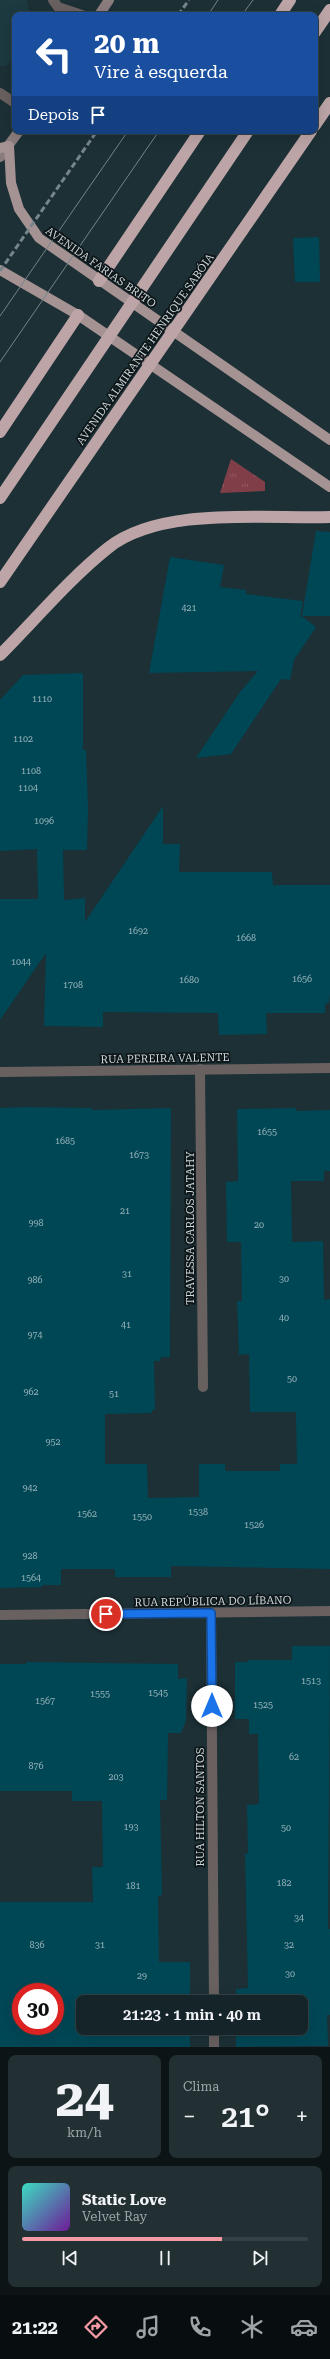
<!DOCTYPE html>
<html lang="pt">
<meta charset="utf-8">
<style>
:root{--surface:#152428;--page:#223034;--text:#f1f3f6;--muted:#9da4a8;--line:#344145;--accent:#f49aa5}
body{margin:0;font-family:"Roboto Serif",serif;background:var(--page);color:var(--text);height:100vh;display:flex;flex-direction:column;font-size:15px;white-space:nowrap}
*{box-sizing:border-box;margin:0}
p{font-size:13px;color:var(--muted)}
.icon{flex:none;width:22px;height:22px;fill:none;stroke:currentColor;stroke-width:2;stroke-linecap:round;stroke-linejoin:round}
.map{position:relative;height:2047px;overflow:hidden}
.sheet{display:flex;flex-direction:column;gap:8px;padding:8px;background:#0c1416;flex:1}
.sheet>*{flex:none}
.top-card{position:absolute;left:12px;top:12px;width:306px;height:122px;border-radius:8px;box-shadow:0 4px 16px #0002,0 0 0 1px var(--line);background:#1a4fa0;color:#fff;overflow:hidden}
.speed{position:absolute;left:12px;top:1983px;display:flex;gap:8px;font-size:20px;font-weight:700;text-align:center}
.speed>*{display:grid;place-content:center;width:52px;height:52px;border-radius:50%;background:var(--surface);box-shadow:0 4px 16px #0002,0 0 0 1px var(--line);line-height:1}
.speed .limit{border:6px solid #d22;background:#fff;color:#111}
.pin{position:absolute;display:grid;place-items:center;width:34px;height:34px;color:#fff;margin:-17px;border:2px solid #fff;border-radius:50%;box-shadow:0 1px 4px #0007}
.me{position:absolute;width:44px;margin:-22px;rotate:0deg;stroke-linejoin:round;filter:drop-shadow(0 0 3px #0008)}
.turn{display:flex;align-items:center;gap:14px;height:84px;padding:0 16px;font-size:18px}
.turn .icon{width:52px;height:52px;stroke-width:2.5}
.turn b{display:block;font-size:28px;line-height:34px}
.then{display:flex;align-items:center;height:38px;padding:0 16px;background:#0003;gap:8px;font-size:15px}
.big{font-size:30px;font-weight:600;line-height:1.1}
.sheet .tile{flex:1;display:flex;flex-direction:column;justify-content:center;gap:6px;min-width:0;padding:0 14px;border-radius:8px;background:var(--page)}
.sheet .dial{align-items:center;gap:0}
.dial b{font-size:52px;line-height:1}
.song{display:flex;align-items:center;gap:12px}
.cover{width:48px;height:48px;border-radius:6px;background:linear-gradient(135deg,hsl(170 70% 55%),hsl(280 70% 35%))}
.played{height:4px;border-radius:2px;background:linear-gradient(90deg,var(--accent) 70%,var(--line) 70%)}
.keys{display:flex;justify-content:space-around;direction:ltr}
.heat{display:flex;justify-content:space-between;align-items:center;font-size:22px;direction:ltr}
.sheet .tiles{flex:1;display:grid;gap:8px;grid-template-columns:1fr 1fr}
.tile:last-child{grid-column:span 2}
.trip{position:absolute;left:76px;top:1995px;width:232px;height:40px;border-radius:8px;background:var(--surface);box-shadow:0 4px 16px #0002,0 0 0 1px var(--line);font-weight:600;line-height:40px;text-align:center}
.menu{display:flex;height:64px;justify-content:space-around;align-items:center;background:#080e10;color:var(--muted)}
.menu .icon{width:28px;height:28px}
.menu .selected{color:var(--accent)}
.menu b{font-size:18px;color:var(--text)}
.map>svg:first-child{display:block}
.built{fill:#1d3a41}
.grass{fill:url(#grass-tufts)}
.building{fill:#004756;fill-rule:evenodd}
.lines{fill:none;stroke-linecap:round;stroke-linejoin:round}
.lane{stroke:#696060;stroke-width:10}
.street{stroke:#696060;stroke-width:10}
.secondary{stroke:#8b7c7d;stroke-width:10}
.primary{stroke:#a59293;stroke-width:10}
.highway{stroke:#bda5a7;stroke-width:12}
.tram{stroke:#758589;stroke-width:1}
.rail{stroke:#758589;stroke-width:3;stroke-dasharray:6 3;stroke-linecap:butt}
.highway-bridge{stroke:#bda5a7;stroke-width:12}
.route-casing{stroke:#114b97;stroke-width:10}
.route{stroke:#1a73e8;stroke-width:7}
.labels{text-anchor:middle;stroke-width:3.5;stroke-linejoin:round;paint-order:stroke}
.number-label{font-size:9px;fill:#98b3b9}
.street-label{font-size:11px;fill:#cbd7da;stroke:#0e1619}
</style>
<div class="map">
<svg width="330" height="2047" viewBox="0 0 330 2047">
<defs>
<pattern id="grass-tufts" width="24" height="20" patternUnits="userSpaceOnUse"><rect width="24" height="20" fill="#803e48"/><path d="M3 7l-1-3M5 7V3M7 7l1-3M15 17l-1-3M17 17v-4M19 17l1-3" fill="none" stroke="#915962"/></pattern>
</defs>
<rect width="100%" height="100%" fill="#1c3035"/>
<polygon class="built" points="0,0 27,0 30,15 15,15 15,53 6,66 0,66"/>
<polygon class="grass" points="231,459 265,482 265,491 220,493"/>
<g class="building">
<polygon points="319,237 320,282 295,282 293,238"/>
<polygon points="316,531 330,532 330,616 302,616"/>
<polygon points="170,557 224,565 220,587 246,590 246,594 303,601 300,618 302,616 316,627 294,660 290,680 281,679 231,754 196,758 240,692 258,671 149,673"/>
<polygon points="83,673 83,750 86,750 88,808 87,850 63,850 64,900 85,898 85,922 163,806 163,844 180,844 179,872 272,872 273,885 330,885 330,993 329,1003 325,1004 325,1013 266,1013 267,1034 219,1035 218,1013 103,1012 103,1027 44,1026 46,953 0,1020 0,899 38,899 37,849 0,851 0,700 23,675"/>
<polygon points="24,1107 92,1108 92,1110 171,1108 170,1357 161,1357 160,1361 154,1361 155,1410 152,1410 152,1413 105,1414 105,1464 147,1464 148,1498 199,1497 199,1464 225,1464 225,1471 280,1471 280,1464 297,1464 296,1412 250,1412 249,1354 239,1355 237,1301 242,1301 241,1242 227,1242 226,1182 238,1181 237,1109 296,1108 296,1111 330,1110 330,1171 324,1171 324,1181 291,1181 292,1242 323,1241 324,1300 330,1299 330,1569 171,1566 171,1577 115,1577 115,1569 61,1569 61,1585 42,1585 42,1587 0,1588 0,1108"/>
<polygon points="292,1646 330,1646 328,1929 330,1929 330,2015 327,2015 328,2046 236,2047 236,2028 301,2028 301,2002 236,2002 236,1989 248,1988 245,1853 248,1854 247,1805 259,1804 258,1734 249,1734 249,1719 235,1719 235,1662 248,1662 248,1660 292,1660"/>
<path d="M 26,1662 L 178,1664 L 178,1679 L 187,1678 L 186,1720 L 181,1733 L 168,1733 L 167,1800 L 160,1800 L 162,1895 L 158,1896 L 159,1962 L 190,1962 L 190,2002 L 83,2002 L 83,2028 L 190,2028 L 190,2047 L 0,2047 L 0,1902 L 93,1902 L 92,1867 L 103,1867 L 102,1801 L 72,1801 L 72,1791 L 0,1791 L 0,1664 L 26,1664 ZM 21,1992 L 55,1992 L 55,2026 L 21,2026 Z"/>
</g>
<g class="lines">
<g class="lane">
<polyline points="53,0 58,7 82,15"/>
<polyline points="0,93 15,103"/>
</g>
<g class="street">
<polyline points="200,1069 203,1387"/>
<polyline points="0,1072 330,1068"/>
<polyline points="211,1613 214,2002"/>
<polyline points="0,1615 330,1611"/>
<polyline points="214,2028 214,2047"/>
</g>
<g class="secondary">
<polyline points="99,15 109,0"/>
<polyline points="0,157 19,131"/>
</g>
<g class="primary">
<polyline points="0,148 9,146 11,183 19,209 39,238 330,440"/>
<polyline points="0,270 78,315 330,487"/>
</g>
<g class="highway">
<polyline points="280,15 290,0"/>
<polyline points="315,32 330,10"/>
<polyline points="315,125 330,103"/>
<polyline points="99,281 200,131"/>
<polyline points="0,432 78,315"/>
<path d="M 0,655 C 35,620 69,579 108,548 C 160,506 265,519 330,517"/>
</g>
<g class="tram">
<polyline points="208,15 218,0"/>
<polyline points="242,15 253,0"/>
<polyline points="0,316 128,131"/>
<polyline points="0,362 159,131"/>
</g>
<g class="rail">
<polyline points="178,15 189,0"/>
<polyline points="0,271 97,131"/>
</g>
<g class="highway-bridge">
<polyline points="0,498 248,131"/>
<polyline points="0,582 311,131"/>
</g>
</g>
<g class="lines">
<g class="route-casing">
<polyline id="route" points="106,1614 211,1613 212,1706"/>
</g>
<use href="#route" class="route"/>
</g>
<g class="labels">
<g class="number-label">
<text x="189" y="611">421</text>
<text x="42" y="702">1110</text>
<text x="23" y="742">1102</text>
<text x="31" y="774">1108</text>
<text x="28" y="791">1104</text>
<text x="44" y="824">1096</text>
<text x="138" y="934">1692</text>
<text x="246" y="941">1668</text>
<text x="21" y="965">1044</text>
<text x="302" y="982">1656</text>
<text x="189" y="983">1680</text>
<text x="73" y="988">1708</text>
<text x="267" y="1135">1655</text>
<text x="65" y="1144">1685</text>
<text x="139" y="1158">1673</text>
<text x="125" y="1214">21</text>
<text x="36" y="1226">998</text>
<text x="259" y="1228">20</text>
<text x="127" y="1277">31</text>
<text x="284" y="1282">30</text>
<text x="35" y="1283">986</text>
<text x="284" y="1321">40</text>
<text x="126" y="1328">41</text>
<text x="35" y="1338">974</text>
<text x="292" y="1382">50</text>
<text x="31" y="1395">962</text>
<text x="114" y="1397">51</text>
<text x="53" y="1445">952</text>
<text x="30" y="1491">942</text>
<text x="198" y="1515">1538</text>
<text x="87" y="1517">1562</text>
<text x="142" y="1520">1550</text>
<text x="254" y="1528">1526</text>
<text x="30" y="1559">928</text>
<text x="31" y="1581">1564</text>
<text x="311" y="1684">1513</text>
<text x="158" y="1696">1545</text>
<text x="100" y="1697">1555</text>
<text x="45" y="1704">1567</text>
<text x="263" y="1708">1525</text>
<text x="294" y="1760">62</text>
<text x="36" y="1769">876</text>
<text x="116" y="1780">203</text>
<text x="131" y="1830">193</text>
<text x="286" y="1831">50</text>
<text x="284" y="1886">182</text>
<text x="133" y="1889">181</text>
<text x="299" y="1921">34</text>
<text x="37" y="1948">836</text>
<text x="100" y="1948">31</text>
<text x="289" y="1948">32</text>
<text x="290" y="1977">30</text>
<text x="142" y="1979">29</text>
</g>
<g class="street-label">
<text transform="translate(101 267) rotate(35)" y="4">AVENIDA FARIAS BRITO</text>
<text transform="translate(145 349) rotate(-55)" y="4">AVENIDA ALMIRANTE HENRIQUE SABÓIA</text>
<text transform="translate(165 1058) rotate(-1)" y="4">RUA PEREIRA VALENTE</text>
<text transform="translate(190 1228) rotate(-90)" y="4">TRAVESSA CARLOS JATAHY</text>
<text transform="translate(213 1601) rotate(-1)" y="4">RUA REPÚBLICA DO LÍBANO</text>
<text transform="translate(200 1807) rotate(-90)" y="4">RUA HILTON SANTOS</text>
</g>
</g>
</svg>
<div class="speed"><div class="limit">30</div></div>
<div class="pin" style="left:106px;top:1614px;background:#d93025"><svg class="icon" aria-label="arrive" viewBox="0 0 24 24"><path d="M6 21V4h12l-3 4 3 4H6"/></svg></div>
<svg class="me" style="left:212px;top:1706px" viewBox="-20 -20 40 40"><circle r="19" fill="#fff"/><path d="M0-13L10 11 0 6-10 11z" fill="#1a73e8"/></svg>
<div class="trip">21:23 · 1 min · 40 m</div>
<div class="top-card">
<div class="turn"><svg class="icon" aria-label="left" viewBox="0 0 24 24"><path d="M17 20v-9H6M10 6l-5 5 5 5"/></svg><div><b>20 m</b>Vire à esquerda</div></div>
<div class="then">Depois<svg class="icon" aria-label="arrive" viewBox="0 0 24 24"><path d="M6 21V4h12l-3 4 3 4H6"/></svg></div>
</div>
</div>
<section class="sheet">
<div class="tiles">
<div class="tile dial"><b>24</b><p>km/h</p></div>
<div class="tile"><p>Clima</p>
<div class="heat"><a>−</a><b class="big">21°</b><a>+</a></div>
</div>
<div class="tile">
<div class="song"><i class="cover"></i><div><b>Static Love</b><p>Velvet Ray</p></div></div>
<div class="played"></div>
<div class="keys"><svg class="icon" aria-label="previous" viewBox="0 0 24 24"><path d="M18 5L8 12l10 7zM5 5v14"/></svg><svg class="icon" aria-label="pause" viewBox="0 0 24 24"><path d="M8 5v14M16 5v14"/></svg><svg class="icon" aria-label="next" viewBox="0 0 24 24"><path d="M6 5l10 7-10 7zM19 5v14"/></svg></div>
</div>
</div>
</section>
<nav class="menu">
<b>21:22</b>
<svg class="icon selected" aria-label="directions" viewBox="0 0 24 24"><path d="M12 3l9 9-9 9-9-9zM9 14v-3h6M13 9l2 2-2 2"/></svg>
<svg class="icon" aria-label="music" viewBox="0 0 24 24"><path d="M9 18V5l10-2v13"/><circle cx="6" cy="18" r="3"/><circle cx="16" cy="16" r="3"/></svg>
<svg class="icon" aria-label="phone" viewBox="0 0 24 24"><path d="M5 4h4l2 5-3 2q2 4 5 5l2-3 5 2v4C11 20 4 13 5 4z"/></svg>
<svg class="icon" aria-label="climate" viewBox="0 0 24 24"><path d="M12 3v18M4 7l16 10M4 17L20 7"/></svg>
<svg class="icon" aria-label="car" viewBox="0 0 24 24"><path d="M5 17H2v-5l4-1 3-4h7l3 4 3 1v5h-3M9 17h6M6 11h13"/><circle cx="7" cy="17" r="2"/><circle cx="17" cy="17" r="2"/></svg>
</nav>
